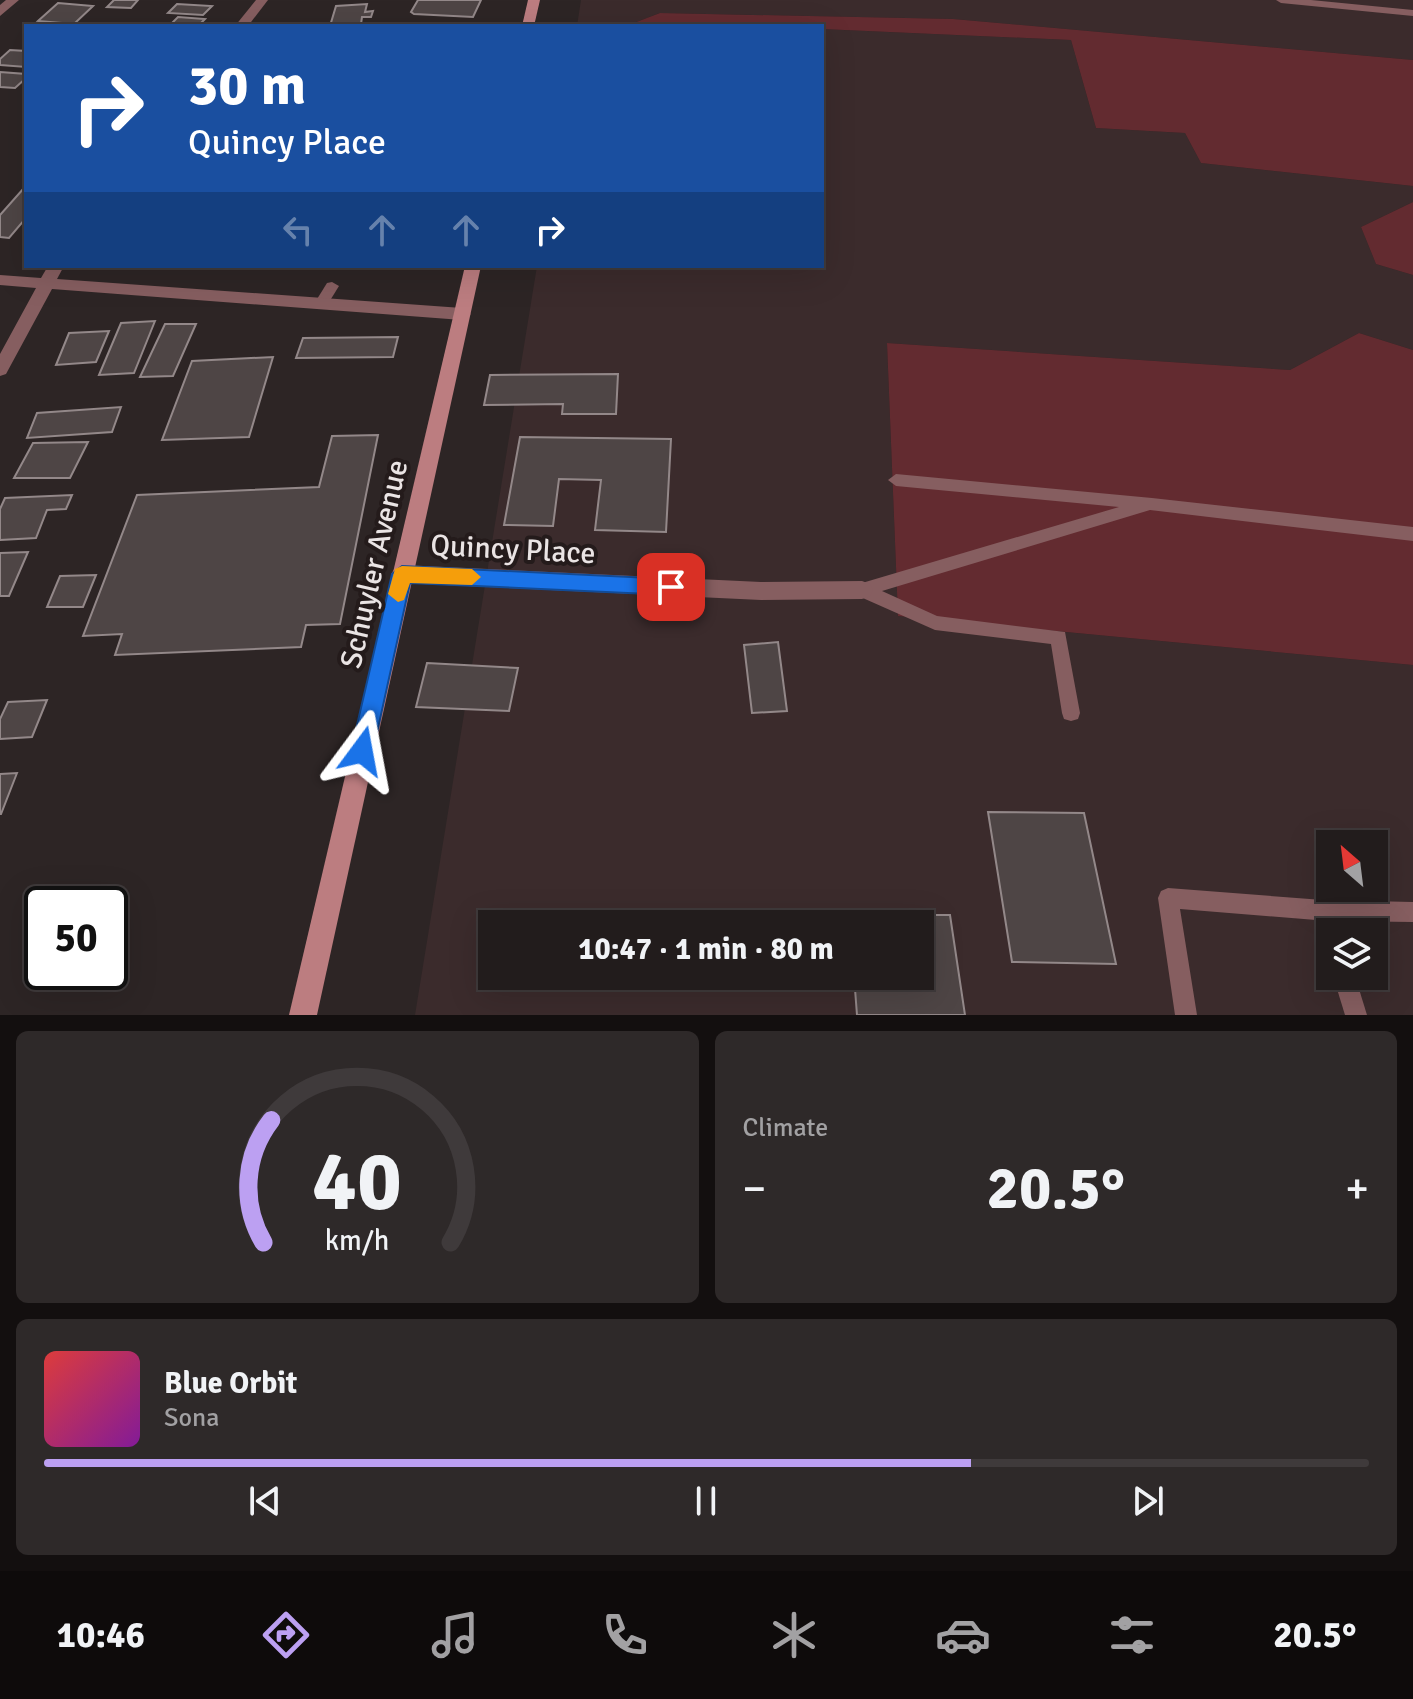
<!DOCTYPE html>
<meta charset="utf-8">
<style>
:root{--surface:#221c1c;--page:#2e2929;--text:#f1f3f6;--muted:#a2a1a3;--line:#3f3a3b;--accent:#bca0f2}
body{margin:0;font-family:Signika,sans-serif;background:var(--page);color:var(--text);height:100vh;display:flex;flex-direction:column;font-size:30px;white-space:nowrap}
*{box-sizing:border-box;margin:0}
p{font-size:26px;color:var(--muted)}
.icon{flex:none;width:44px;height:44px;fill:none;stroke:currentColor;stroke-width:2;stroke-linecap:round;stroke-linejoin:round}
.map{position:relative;height:1015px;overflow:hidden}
.details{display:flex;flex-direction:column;gap:16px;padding:16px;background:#130f0f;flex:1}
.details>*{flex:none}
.banner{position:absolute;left:24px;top:24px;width:800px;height:244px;border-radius:0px;box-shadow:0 8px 32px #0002,0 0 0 2px var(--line);background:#1a4fa0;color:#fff;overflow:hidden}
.needle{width:52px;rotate:332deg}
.buttons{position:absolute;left:1316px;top:830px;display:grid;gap:16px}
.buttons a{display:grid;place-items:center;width:72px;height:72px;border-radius:0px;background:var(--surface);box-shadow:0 8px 32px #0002,0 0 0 2px var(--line);font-size:40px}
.speed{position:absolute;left:24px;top:886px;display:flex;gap:16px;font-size:40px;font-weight:700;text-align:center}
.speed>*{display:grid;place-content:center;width:104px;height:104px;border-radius:50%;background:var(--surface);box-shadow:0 8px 32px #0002,0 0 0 2px var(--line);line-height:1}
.speed .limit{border:4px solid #111;border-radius:12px;background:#fff;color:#111}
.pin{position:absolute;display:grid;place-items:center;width:68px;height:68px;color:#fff;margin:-34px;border-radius:16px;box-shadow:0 4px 12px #0006}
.me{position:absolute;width:88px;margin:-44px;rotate:13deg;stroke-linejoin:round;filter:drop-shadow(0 0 6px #0008)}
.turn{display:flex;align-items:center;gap:28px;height:168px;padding:0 32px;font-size:36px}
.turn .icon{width:104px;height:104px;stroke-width:2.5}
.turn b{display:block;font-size:56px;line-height:68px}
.lanes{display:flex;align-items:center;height:76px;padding:0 32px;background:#0003;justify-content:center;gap:40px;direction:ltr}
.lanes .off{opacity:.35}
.big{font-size:60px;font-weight:700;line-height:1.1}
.details .tile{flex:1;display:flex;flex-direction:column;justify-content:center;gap:12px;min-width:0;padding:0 28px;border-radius:12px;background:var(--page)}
.details .dial{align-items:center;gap:0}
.dial svg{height:208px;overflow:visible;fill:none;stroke:var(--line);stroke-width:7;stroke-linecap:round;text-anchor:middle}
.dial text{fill:var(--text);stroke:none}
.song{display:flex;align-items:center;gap:24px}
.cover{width:96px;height:96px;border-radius:12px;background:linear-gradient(135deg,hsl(0 70% 55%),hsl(290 70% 35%))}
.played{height:8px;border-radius:4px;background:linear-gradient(90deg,var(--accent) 70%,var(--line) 70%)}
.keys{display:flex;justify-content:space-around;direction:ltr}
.heat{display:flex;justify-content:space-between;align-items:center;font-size:44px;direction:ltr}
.details .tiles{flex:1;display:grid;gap:16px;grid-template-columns:1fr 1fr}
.tile:last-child{grid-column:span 2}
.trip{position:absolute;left:478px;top:910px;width:456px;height:80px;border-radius:0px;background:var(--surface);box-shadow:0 8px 32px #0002,0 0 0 2px var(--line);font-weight:700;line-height:80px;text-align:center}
.tabs{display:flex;height:128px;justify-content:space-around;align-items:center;background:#0e0b0b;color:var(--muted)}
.tabs .icon{width:56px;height:56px}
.tabs .selected{color:var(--accent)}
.tabs b{font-size:36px;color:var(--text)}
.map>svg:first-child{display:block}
.built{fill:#3b2b2c;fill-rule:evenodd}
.green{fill:#632b30}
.building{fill:#4e4545;stroke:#938889;stroke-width:2}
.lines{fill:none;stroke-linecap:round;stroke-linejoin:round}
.lane{fill:#865e60;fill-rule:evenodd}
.street{fill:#865e60;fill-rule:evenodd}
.secondary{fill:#bc7d80;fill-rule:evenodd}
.route{fill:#1a73e8;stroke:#114b97;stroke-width:2}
.slow{fill:#f59e0b}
.labels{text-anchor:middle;stroke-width:8;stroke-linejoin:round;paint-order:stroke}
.street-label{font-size:30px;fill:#eae4e4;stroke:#241b1b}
</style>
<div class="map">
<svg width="1413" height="1015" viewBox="0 0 1413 1015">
<rect width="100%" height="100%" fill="#2d2525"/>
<g class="built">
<polygon points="581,0 1413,0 1413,60 953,19 660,13 626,26 577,26"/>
<path d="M 822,29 L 1071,40 L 1096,128 L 1185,133 L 1201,163 L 1413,186 L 1413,202 L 1361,227 L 1376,264 L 1413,275 L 1413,350 L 1359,333 L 1290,370 L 887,343 L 898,616 L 1413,665 L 1413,1015 L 415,1015 L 537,266 L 822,266 ZM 1330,844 L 1374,844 L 1374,888 L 1330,888 ZM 492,924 L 920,924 L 920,976 L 492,976 ZM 1330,932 L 1374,932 L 1374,976 L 1330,976 Z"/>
</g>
<g class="green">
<polygon points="660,13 953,19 1413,60 1413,186 1201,163 1185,133 1096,128 1071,40 822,29 822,26 654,22 653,26 626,26"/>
<polygon points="1413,202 1413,275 1376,264 1361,227"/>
<polygon points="1359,333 1413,350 1413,665 898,616 887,343 1290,370"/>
</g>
<g class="building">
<polygon points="114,0 138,0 131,8 107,7"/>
<polygon points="418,0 481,0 473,17 414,14 411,12"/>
<polygon points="58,3 93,6 74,24 38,21"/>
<polygon points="177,4 212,6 203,15 168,13"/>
<polygon points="367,4 365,12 373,11 371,17 362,17 361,24 330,26 336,6"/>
<polygon points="178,17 205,19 198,26 169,26"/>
<polygon points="10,50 26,51 26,67 0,65 0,59"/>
<polygon points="0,72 26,74 26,78 15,88 0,87"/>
<polygon points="24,188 26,218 9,238 0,237 0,215"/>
<polygon points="155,321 134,373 99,375 121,323"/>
<polygon points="165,324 196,324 173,376 140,377"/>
<polygon points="109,331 96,362 56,365 69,333"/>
<polygon points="398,337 393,357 296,358 303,338"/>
<polygon points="273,357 249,437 162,440 192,361"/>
<polygon points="618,374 616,414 562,414 563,404 484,405 490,375"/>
<polygon points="121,407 112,432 27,438 37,413"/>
<polygon points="378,435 340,624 306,625 301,647 115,655 122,634 83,636 137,495 319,487 332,436"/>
<polygon points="520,437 671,439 666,532 595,530 601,480 559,479 553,526 504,525"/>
<polygon points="88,442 70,478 14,478 33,443"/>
<polygon points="72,495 66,509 47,510 36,538 0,540 0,509 5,498"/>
<polygon points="28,552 9,596 0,596 0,553"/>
<polygon points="96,575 83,607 47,607 60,576"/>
<polygon points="778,642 787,711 752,713 744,645"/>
<polygon points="427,663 518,668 509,711 416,707"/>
<polygon points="47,700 32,737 0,739 0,719 8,702"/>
<polygon points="17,773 1,814 0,814 0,774"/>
<polygon points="988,812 1084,813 1116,964 1012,962"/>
<polygon points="849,915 950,915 965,1015 857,1015 854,976 920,976 920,924 849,924"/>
</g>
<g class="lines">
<g class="lane">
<polygon points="1276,0 1311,0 1413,10 1413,16 1281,3"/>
<polygon points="332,282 339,286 326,307 321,308 316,307 314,304 327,283"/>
<polygon points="896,474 1152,498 1413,527 1413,541 1150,510 882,591 937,616 1065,632 1080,713 1078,719 1071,721 1064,719 1062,713 1051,644 935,630 856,595 853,590 856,585 862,583 1119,507 896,486 888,480"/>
<polygon points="1168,888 1323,900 1413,902 1413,922 1337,921 1341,932 1330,932 1330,943 1322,940 1316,920 1180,909 1197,1015 1175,1015 1158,898 1161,891"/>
<polygon points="1333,976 1355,976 1367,1015 1345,1015"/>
</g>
<g class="street">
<polygon points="6,0 19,0 0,16 0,5"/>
<polygon points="256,0 268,0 248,26 235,26"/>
<polygon points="48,266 64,266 57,279 462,308 471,314 462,320 52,289 6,374 0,376 0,354 36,288 0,285 0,275 41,278"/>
<polygon points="402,565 761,582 862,581 870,584 873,590 870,596 862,599 761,600 402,583 395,580 391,574 395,568"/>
</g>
<g class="secondary">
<polygon points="528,0 540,0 534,26 522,26"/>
<polygon points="465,266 481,266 317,1015 289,1015"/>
</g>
</g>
<polygon class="route" points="402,566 671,579 681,587 671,595 410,583 373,751 370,758 362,761 355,758 351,751 392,574"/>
<polygon class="slow" points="402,566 472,569 481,577 472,585 410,583 404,600 398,602 388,594 395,569"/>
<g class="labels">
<g class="street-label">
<text transform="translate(513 549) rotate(3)" y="10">Quincy Place</text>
<text transform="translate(374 564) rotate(-77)" y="10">Schuyler Avenue</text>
</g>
</g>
</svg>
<div class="buttons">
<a><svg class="needle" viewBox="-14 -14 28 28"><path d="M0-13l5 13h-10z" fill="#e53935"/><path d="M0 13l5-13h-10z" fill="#a2a1a3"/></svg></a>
<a><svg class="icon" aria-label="layers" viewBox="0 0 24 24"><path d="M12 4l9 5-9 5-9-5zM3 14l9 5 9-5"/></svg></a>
</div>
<div class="speed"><div class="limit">50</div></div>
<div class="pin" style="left:671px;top:587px;background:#d93025"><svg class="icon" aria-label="arrive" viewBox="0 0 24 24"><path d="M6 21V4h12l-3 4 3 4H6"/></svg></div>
<svg class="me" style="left:362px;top:751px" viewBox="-20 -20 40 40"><path d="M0-17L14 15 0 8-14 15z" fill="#1a73e8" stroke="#fff" stroke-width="4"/></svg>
<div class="trip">10:47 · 1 min · 80 m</div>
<div class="banner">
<div class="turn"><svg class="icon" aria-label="right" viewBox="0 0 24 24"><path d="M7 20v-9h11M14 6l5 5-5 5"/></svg><div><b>30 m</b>Quincy Place</div></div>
<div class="lanes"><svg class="icon off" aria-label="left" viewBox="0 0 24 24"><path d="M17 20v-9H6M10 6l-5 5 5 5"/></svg><svg class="icon off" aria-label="ahead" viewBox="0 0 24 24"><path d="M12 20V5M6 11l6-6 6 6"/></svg><svg class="icon off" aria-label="ahead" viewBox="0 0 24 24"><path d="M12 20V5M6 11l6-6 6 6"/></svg><svg class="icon" aria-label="right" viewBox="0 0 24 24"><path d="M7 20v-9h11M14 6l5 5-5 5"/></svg></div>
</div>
</div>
<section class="details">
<div class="tiles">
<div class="tile dial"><svg viewBox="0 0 100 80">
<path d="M14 69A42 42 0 1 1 86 69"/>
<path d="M14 69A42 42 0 0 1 17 22" stroke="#bca0f2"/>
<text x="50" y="56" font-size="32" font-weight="700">40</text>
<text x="50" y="72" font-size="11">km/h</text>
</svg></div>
<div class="tile"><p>Climate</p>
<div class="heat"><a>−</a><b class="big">20.5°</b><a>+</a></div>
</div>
<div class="tile">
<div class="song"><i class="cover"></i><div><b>Blue Orbit</b><p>Sona</p></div></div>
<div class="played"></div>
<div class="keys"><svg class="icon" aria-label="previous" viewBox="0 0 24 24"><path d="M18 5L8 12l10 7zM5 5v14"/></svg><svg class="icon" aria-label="pause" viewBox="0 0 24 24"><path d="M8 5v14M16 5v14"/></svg><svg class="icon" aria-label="next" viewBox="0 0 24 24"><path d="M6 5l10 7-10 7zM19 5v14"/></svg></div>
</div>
</div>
</section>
<nav class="tabs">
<b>10:46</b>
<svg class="icon selected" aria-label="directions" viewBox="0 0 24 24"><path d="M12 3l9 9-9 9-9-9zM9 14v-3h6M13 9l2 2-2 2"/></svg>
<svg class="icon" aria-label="music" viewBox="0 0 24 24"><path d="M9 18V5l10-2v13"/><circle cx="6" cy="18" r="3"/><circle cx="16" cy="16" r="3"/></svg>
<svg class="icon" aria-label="phone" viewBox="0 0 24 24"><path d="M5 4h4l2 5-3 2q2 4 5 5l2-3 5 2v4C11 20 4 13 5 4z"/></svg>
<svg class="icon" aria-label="climate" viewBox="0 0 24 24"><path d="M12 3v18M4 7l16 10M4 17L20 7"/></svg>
<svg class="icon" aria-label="car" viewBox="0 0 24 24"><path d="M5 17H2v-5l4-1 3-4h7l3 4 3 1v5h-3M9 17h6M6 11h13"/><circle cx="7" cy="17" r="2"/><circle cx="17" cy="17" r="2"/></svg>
<svg class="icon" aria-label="filters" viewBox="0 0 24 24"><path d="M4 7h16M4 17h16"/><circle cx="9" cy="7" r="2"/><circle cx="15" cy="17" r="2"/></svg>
<b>20.5°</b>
</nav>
